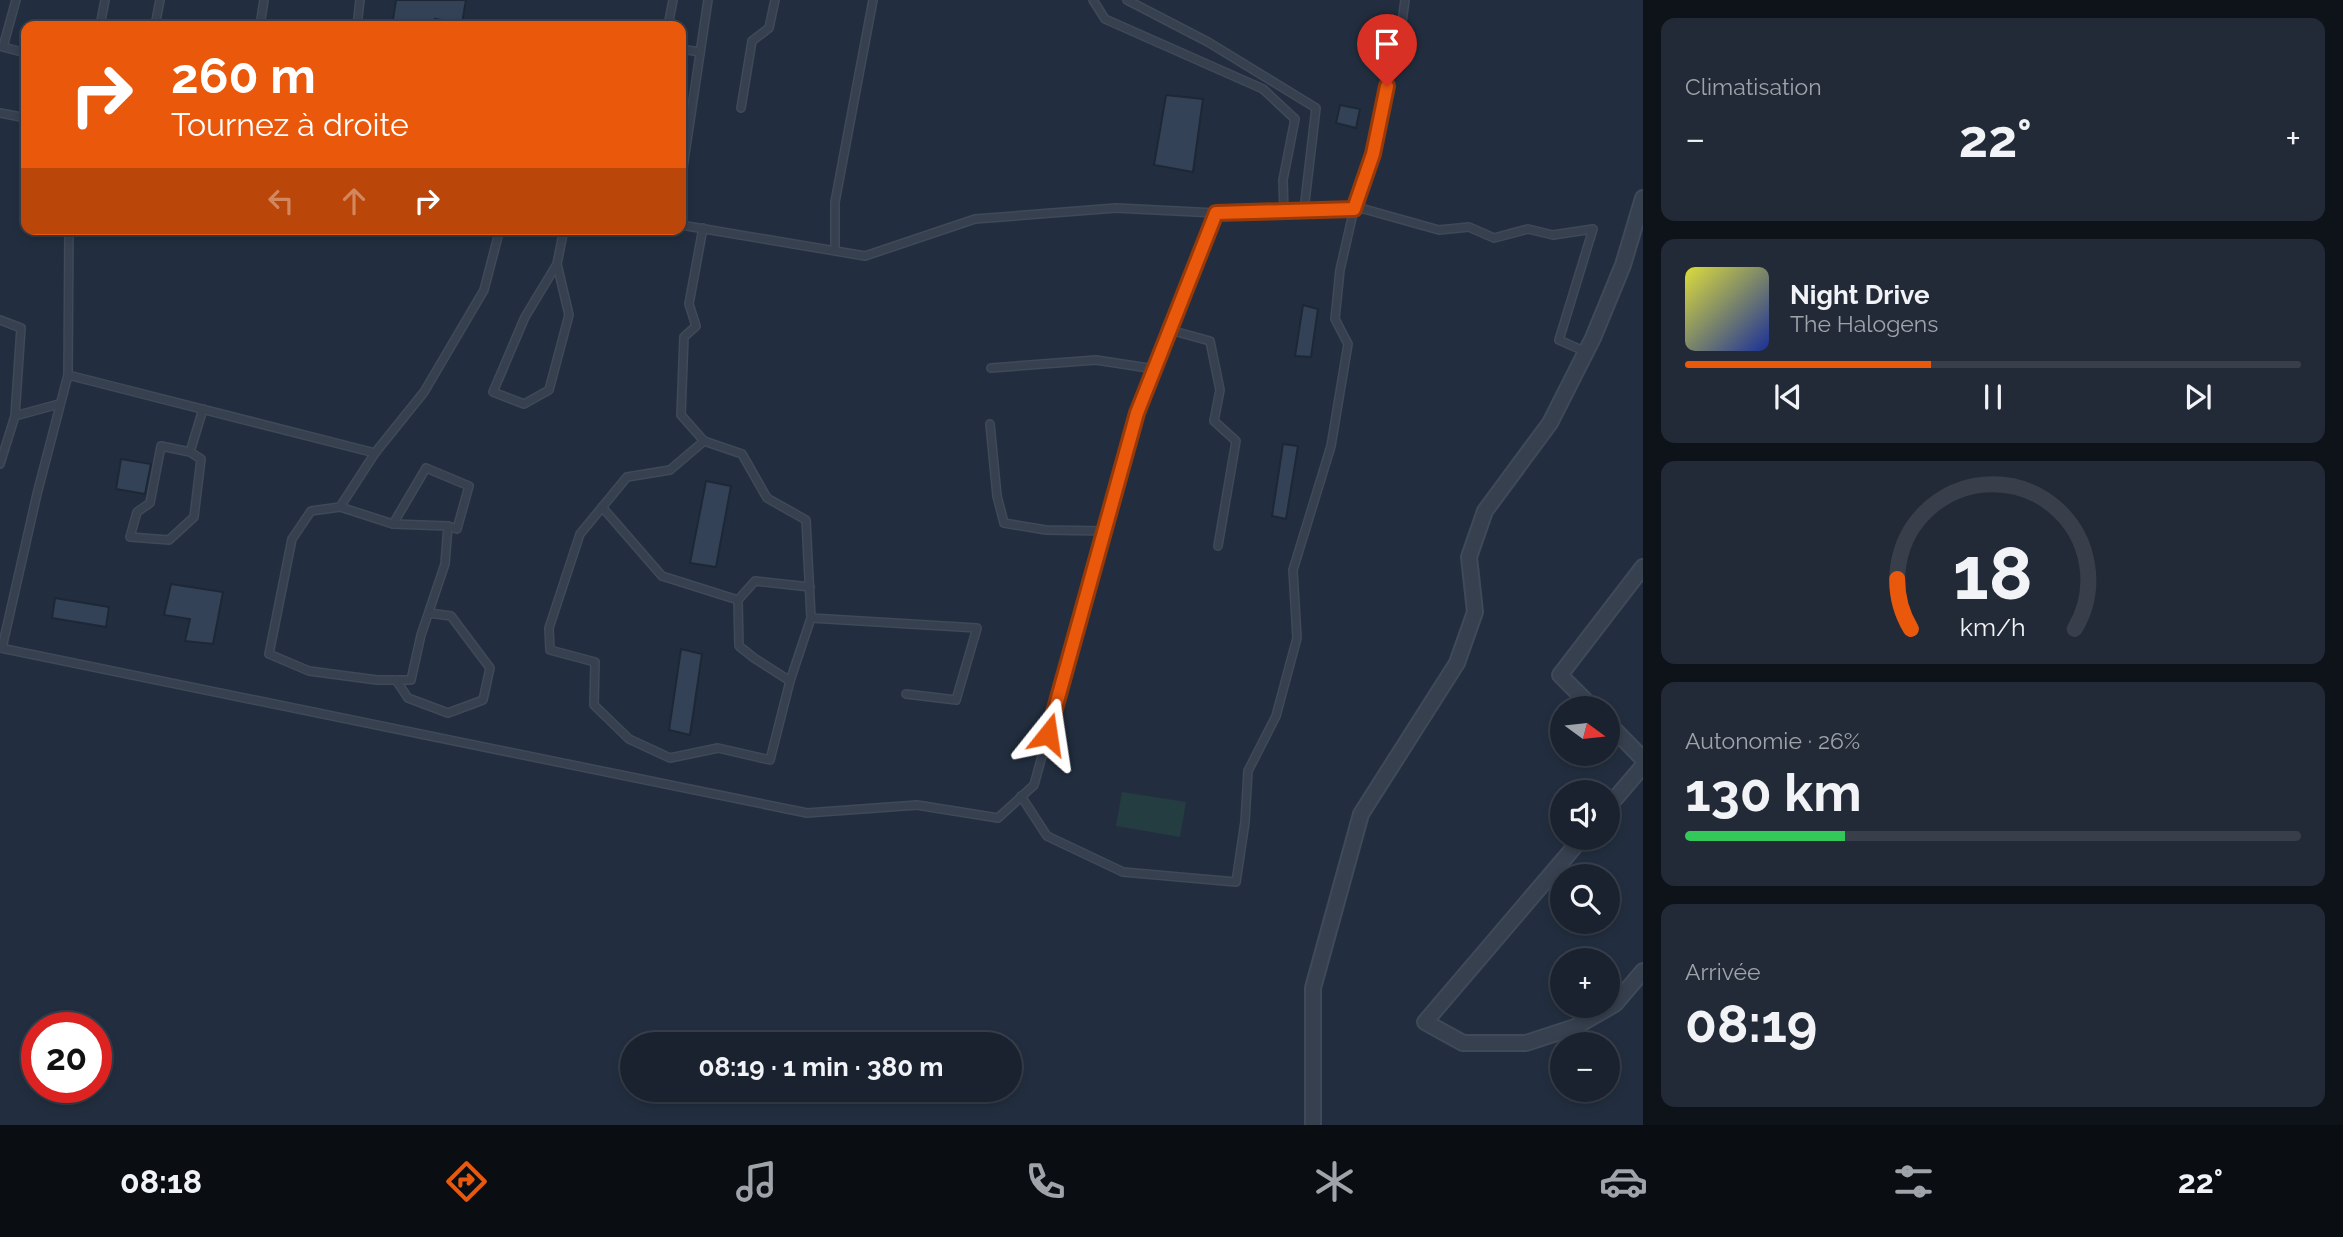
<!DOCTYPE html>
<html lang="fr">
<meta charset="utf-8">
<style>
:root{--surface:#1a222f;--page:#232a37;--text:#f1f3f6;--muted:#9fa4aa;--line:#383f4b;--accent:#ea580c}
body{margin:0;font-family:Raleway,sans-serif;background:var(--page);color:var(--text);height:100vh;display:flex;flex-direction:column;font-size:26px;white-space:nowrap}
*{box-sizing:border-box;margin:0}
p{font-size:23px;color:var(--muted)}
.icon{flex:none;width:38px;height:38px;fill:none;stroke:currentColor;stroke-width:2;stroke-linecap:round;stroke-linejoin:round}
.map{position:relative;flex:1;overflow:hidden}
.side{display:flex;flex-direction:column;gap:18px;padding:18px;background:#0e131a;width:700px}
.side>*{flex:none}
.hud{position:absolute;left:21px;top:21px;width:665px;height:214px;border-radius:14px;box-shadow:0 4px 10px #0003,0 0 0 2px var(--line);background:#ea580c;color:#fff;overflow:hidden}
.needle{width:46px;rotate:105deg}
.tools{position:absolute;left:1550px;top:696px;display:grid;gap:14px}
.tools a{display:grid;place-items:center;width:70px;height:70px;border-radius:50%;background:var(--surface);box-shadow:0 4px 10px #0003,0 0 0 2px var(--line);font-size:35px}
.speed{position:absolute;left:21px;top:1012px;display:flex;gap:14px;font-size:35px;font-weight:700;text-align:center}
.speed>*{display:grid;place-content:center;width:91px;height:91px;border-radius:50%;background:var(--surface);box-shadow:0 4px 10px #0003,0 0 0 2px var(--line);line-height:1}
.speed .limit{border:10px solid #d22;background:#fff;color:#111}
.pin{position:absolute;display:grid;place-items:center;width:60px;height:60px;color:#fff;margin:-72px -30px;border-radius:50% 50% 50% 0;rotate:-45deg;box-shadow:0 0 7px #0007}
.pin .icon{rotate:45deg}
.me{position:absolute;width:77px;margin:-38px;rotate:15deg;stroke-linejoin:round;filter:drop-shadow(0 0 5px #0008)}
.turn{display:flex;align-items:center;gap:24px;height:147px;padding:0 35px;font-size:32px}
.turn .icon{width:91px;height:91px;stroke-width:2.5}
.turn b{display:block;font-size:49px;line-height:60px}
.lanes{display:flex;align-items:center;height:66px;padding:0 35px;background:#0003;justify-content:center;gap:35px;direction:ltr}
.lanes .off{opacity:.35}
.big{font-size:52px;font-weight:700;line-height:1.1}
.side .tile{flex:1;display:flex;flex-direction:column;justify-content:center;gap:10px;min-width:0;padding:0 24px;border-radius:14px;background:var(--page)}
.side .dial{align-items:center;gap:0}
.dial svg{height:182px;overflow:visible;fill:none;stroke:var(--line);stroke-width:7;stroke-linecap:round;text-anchor:middle}
.dial text{fill:var(--text);stroke:none}
.song{display:flex;align-items:center;gap:21px}
.cover{width:84px;height:84px;border-radius:10px;background:linear-gradient(135deg,hsl(60 70% 55%),hsl(230 70% 35%))}
.played{height:7px;border-radius:4px;background:linear-gradient(90deg,var(--accent) 40%,var(--line) 40%)}
.keys{display:flex;justify-content:space-around;direction:ltr}
.heat{display:flex;justify-content:space-between;align-items:center;font-size:38px;direction:ltr}
.charge{height:10px;border-radius:5px;background:linear-gradient(90deg,#34c759 26%,var(--line) 0)}
.trip{position:absolute;left:620px;top:1032px;width:402px;height:70px;border-radius:35px;background:var(--surface);box-shadow:0 4px 10px #0003,0 0 0 2px var(--line);font-weight:700;line-height:70px;text-align:center}
.menu{display:flex;height:112px;justify-content:space-around;align-items:center;background:#0a0e13;color:var(--muted)}
.menu .icon{width:49px;height:49px}
.menu .selected{color:var(--accent)}
.menu b{font-size:32px;color:var(--text)}
main{display:flex;flex:1;min-height:0}
.map>svg:first-child{display:block}
.green{fill:#243d40}
.building{fill:#334256;stroke:#1d2736;stroke-width:2}
.lines{fill:none;stroke-linecap:round;stroke-linejoin:round}
.lane-casing{stroke:#3f4958;stroke-width:10}
.street-casing{stroke:#3f4958;stroke-width:18}
.lane{stroke:#36404f;stroke-width:7}
.street{stroke:#36404f;stroke-width:14}
.route-casing{stroke:#983908;stroke-width:18}
.route{stroke:#ea580c;stroke-width:12}
</style>
<main>
<div class="map">
<svg width="1643" height="1125" viewBox="0 0 1643 1125">
<rect width="100%" height="100%" fill="#222e3f"/>
<polygon class="green" points="1122,792 1186,802 1180,837 1116,826"/>
<g class="building">
<polygon points="396,0 466,0 462,23 435,19 434,26 392,26"/>
<polygon points="1166,95 1203,99 1193,172 1154,165"/>
<polygon points="1340,105 1360,109 1356,128 1336,123"/>
<polygon points="1303,305 1318,309 1311,357 1295,356"/>
<polygon points="1283,444 1298,446 1286,519 1272,516"/>
<polygon points="121,459 151,464 145,494 116,489"/>
<polygon points="706,481 731,486 716,567 690,563"/>
<polygon points="171,584 223,592 213,644 185,641 190,619 164,615"/>
<polygon points="55,598 109,607 106,627 52,618"/>
<polygon points="681,649 702,654 690,735 669,730"/>
</g>
<g class="lines">
<g class="lane-casing">
<g id="lane">
<polyline points="16,0 3,47 26,53"/>
<polyline points="1093,0 1105,19 1263,89 1295,119 1283,180 1284,211"/>
<polyline points="1127,0 1208,42 1316,108 1304,210"/>
<polyline points="100,26 105,0"/>
<polyline points="155,26 160,0"/>
<polyline points="260,26 264,0"/>
<polyline points="357,26 360,0"/>
<polyline points="668,26 673,0"/>
<polyline points="681,49 700,52"/>
<polyline points="741,108 752,41 769,28 775,0"/>
<polyline points="0,113 26,118"/>
<polyline points="681,181 708,0"/>
<polyline points="681,225 865,256 975,219 1116,208 1216,213 1364,209 1439,230 1469,227 1494,238 1528,229 1553,235 1593,229 1559,340 1586,352"/>
<polyline points="703,228 689,304 696,326 684,337 681,415 704,441 742,454 767,498 806,520 811,618 977,628 956,700 906,694"/>
<polyline points="835,250 835,202 873,0"/>
<polyline points="557,264 569,315 549,390 524,404 493,392 525,317 557,264 564,229"/>
<polyline points="0,320 21,328 15,416 0,464"/>
<polyline points="1170,330 1210,341 1220,390 1214,421 1236,441 1218,546"/>
<polyline points="991,368 1096,360 1155,369"/>
<polyline points="68,375 69,229"/>
<polyline points="15,416 59,404"/>
<polyline points="990,424 997,496 1004,523 1046,530 1104,531"/>
<polyline points="704,441 670,470 627,477 580,534 549,628 550,650 595,662 594,705 629,739 670,758 718,748 770,760 790,681 811,618"/>
<polyline points="190,452 161,446 150,503 137,512 130,537 169,540 194,517 201,459 190,452 203,409"/>
<polyline points="340,507 393,524 448,526 445,564 421,635 411,680 377,680 309,671 269,654 292,539 311,511 340,507 375,453"/>
<polyline points="602,507 662,576 738,600"/>
<polyline points="393,524 426,468 469,486 457,529 448,526"/>
<polyline points="0,648 807,813 917,805 998,818 1034,785 1137,413 1216,213"/>
<polyline points="2,648 37,494 68,375 375,453 424,392 484,290 500,229"/>
<polyline points="396,680 408,698 448,713 483,700 490,668 451,616 429,613"/>
<polyline points="790,681 754,658 739,646 738,600 755,581 810,587"/>
<polyline points="1021,796 1047,836 1123,872 1236,882 1245,822 1248,771 1276,716 1297,638 1293,570 1331,446 1348,344 1335,319 1340,270 1354,209 1373,154 1387,86 1400,37 1405,0"/>
</g>
</g>
<g class="street-casing">
<g id="street">
<polyline points="1594,709 1560,675 1643,567"/>
<polyline points="1608,723 1643,759"/>
<polyline points="1608,807 1643,766"/>
<polyline points="1582,838 1425,1022 1463,1043 1526,1043 1575,1027 1615,1004 1643,971"/>
<polyline points="1313,1125 1313,988 1361,814 1457,663 1475,612 1469,557 1485,511 1550,423 1593,338 1623,265 1643,198"/>
</g>
</g>
<use href="#lane" class="lane"/>
<use href="#street" class="street"/>
</g>
<g class="lines">
<g class="route-casing">
<polyline id="route" points="1048,734 1137,413 1216,213 1354,209 1373,154 1387,86"/>
</g>
<use href="#route" class="route"/>
</g>
</svg>
<div class="tools">
<a><svg class="needle" viewBox="-14 -14 28 28"><path d="M0-13l5 13h-10z" fill="#e53935"/><path d="M0 13l5-13h-10z" fill="#9fa4aa"/></svg></a>
<a><svg class="icon" aria-label="sound" viewBox="0 0 24 24"><path d="M4 9h4l5-4v14l-5-4H4zM17 9q2 3 0 6"/></svg></a>
<a><svg class="icon" aria-label="search" viewBox="0 0 24 24"><circle cx="10" cy="10" r="6"/><path d="M15 15l6 6"/></svg></a>
<a>+</a>
<a>−</a>
</div>
<div class="speed"><div class="limit">20</div></div>
<div class="pin" style="left:1387px;top:86px;background:#d93025"><svg class="icon" aria-label="arrive" viewBox="0 0 24 24"><path d="M6 21V4h12l-3 4 3 4H6"/></svg></div>
<svg class="me" style="left:1048px;top:734px" viewBox="-20 -20 40 40"><path d="M0-17L14 15 0 8-14 15z" fill="#ea580c" stroke="#fff" stroke-width="4"/></svg>
<div class="trip">08:19 · 1 min · 380 m</div>
<div class="hud">
<div class="turn"><svg class="icon" aria-label="right" viewBox="0 0 24 24"><path d="M7 20v-9h11M14 6l5 5-5 5"/></svg><div><b>260 m</b>Tournez à droite</div></div>
<div class="lanes"><svg class="icon off" aria-label="left" viewBox="0 0 24 24"><path d="M17 20v-9H6M10 6l-5 5 5 5"/></svg><svg class="icon off" aria-label="ahead" viewBox="0 0 24 24"><path d="M12 20V5M6 11l6-6 6 6"/></svg><svg class="icon" aria-label="right" viewBox="0 0 24 24"><path d="M7 20v-9h11M14 6l5 5-5 5"/></svg></div>
</div>
</div>
<section class="side">
<div class="tile"><p>Climatisation</p>
<div class="heat"><a>−</a><b class="big">22°</b><a>+</a></div>
</div>
<div class="tile">
<div class="song"><i class="cover"></i><div><b>Night Drive</b><p>The Halogens</p></div></div>
<div class="played"></div>
<div class="keys"><svg class="icon" aria-label="previous" viewBox="0 0 24 24"><path d="M18 5L8 12l10 7zM5 5v14"/></svg><svg class="icon" aria-label="pause" viewBox="0 0 24 24"><path d="M8 5v14M16 5v14"/></svg><svg class="icon" aria-label="next" viewBox="0 0 24 24"><path d="M6 5l10 7-10 7zM19 5v14"/></svg></div>
</div>
<div class="tile dial"><svg viewBox="0 0 100 80">
<path d="M14 69A42 42 0 1 1 86 69"/>
<path d="M14 69A42 42 0 0 1 8 47" stroke="#ea580c"/>
<text x="50" y="56" font-size="32" font-weight="700">18</text>
<text x="50" y="72" font-size="11">km/h</text>
</svg></div>
<div class="tile"><p>Autonomie · 26%</p><b class="big">130 km</b><div class="charge"></div></div>
<div class="tile"><p>Arrivée</p><b class="big">08:19</b></div>
</section>
</main>
<nav class="menu">
<b>08:18</b>
<svg class="icon selected" aria-label="directions" viewBox="0 0 24 24"><path d="M12 3l9 9-9 9-9-9zM9 14v-3h6M13 9l2 2-2 2"/></svg>
<svg class="icon" aria-label="music" viewBox="0 0 24 24"><path d="M9 18V5l10-2v13"/><circle cx="6" cy="18" r="3"/><circle cx="16" cy="16" r="3"/></svg>
<svg class="icon" aria-label="phone" viewBox="0 0 24 24"><path d="M5 4h4l2 5-3 2q2 4 5 5l2-3 5 2v4C11 20 4 13 5 4z"/></svg>
<svg class="icon" aria-label="climate" viewBox="0 0 24 24"><path d="M12 3v18M4 7l16 10M4 17L20 7"/></svg>
<svg class="icon" aria-label="car" viewBox="0 0 24 24"><path d="M5 17H2v-5l4-1 3-4h7l3 4 3 1v5h-3M9 17h6M6 11h13"/><circle cx="7" cy="17" r="2"/><circle cx="17" cy="17" r="2"/></svg>
<svg class="icon" aria-label="filters" viewBox="0 0 24 24"><path d="M4 7h16M4 17h16"/><circle cx="9" cy="7" r="2"/><circle cx="15" cy="17" r="2"/></svg>
<b>22°</b>
</nav>
